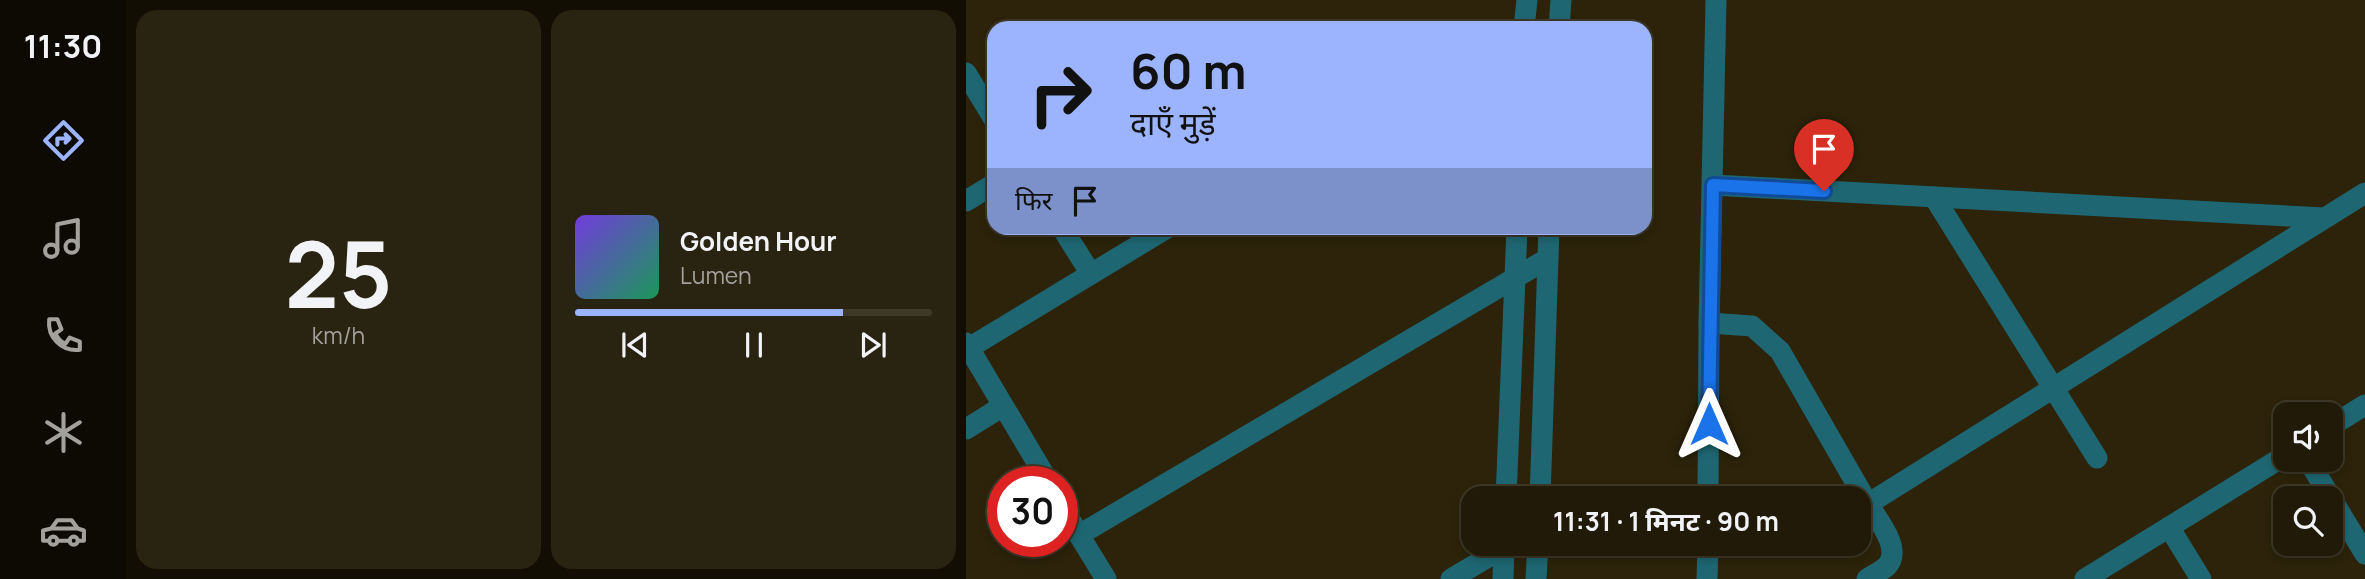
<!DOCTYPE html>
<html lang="hi">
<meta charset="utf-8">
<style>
:root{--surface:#211a08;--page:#292312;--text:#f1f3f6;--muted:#a2a19c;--line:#3e3829;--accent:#9cb4fd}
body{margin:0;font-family:Manrope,"Noto Sans Devanagari",sans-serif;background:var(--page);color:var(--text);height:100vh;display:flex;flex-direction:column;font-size:26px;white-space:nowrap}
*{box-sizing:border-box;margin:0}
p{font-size:23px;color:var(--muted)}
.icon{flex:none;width:38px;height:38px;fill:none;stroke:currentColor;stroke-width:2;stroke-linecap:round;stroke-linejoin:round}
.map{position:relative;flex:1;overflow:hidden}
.sheet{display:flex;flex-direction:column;gap:10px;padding:10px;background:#120e04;width:840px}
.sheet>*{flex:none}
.banner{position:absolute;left:21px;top:21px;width:665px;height:214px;border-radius:21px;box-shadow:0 4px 10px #0003,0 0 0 2px var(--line);background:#9cb4fd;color:#111;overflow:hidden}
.tools{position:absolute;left:1307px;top:402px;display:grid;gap:14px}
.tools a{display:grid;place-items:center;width:70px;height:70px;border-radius:14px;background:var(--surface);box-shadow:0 4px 10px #0003,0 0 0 2px var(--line);font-size:35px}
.speed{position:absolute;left:21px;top:466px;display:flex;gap:14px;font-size:35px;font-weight:700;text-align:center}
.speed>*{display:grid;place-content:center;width:91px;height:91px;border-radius:50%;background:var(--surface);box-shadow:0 4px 10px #0003,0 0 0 2px var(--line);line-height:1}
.speed .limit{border:10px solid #d22;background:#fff;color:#111}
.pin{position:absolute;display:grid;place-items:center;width:60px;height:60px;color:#fff;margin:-72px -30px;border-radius:50% 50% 50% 0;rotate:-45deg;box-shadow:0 0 7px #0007}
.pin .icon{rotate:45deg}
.me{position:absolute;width:77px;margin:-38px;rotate:0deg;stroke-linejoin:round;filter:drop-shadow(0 0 5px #0008)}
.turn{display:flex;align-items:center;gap:24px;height:147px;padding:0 28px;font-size:32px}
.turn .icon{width:91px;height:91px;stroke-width:2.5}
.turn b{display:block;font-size:49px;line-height:60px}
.then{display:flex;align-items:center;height:66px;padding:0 28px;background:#0003;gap:14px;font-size:26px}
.sheet .card{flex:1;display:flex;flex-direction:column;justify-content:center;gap:10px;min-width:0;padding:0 24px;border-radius:21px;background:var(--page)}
.sheet .dial{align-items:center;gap:0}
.dial b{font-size:91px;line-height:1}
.song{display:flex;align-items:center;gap:21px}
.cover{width:84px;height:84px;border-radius:10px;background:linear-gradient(135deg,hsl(260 70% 55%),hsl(150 70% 35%))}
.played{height:7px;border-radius:4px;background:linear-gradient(90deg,var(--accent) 75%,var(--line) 75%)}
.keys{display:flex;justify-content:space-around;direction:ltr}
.sheet .tiles{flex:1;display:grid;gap:10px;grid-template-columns:repeat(2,1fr)}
.trip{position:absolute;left:495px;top:486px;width:410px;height:70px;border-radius:21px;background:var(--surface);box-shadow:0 4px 10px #0003,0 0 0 2px var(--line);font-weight:700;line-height:70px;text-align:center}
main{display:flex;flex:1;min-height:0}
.dock{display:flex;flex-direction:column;width:126px;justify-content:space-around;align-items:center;background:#0d0a03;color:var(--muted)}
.dock .icon{width:49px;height:49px}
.dock .selected{color:var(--accent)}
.dock b{font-size:32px;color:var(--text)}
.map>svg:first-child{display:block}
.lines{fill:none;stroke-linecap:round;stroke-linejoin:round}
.minor{stroke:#1e6772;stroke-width:21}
.route-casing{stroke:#114b97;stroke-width:18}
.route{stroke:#1a73e8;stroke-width:12}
</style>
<main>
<nav class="dock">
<b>11:30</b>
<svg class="icon selected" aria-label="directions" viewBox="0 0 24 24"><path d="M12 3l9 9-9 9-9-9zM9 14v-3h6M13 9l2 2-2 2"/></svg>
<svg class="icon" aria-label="music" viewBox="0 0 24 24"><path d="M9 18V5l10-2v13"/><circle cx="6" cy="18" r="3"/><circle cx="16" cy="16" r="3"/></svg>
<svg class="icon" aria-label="phone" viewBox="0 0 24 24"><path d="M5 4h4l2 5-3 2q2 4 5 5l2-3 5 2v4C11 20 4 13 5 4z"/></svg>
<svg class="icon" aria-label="climate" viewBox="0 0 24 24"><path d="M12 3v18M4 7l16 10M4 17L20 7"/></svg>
<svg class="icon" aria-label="car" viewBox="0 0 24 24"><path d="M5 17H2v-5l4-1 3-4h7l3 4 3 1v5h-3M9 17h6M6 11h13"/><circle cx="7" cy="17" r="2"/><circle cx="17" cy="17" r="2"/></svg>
</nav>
<section class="sheet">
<div class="tiles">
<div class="card dial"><b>25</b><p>km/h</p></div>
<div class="card">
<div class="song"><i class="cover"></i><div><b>Golden Hour</b><p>Lumen</p></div></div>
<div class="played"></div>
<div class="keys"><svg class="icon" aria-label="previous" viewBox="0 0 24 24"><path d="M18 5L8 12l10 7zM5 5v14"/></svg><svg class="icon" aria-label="pause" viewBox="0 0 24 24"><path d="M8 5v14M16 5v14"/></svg><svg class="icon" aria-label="next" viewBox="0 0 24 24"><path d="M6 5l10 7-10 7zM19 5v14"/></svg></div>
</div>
</div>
</section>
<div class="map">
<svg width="1399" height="579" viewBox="0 0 1399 579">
<rect width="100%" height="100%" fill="#2c230a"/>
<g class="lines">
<g class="minor">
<polyline points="750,0 743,323 786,326 814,351 902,504 1399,193"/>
<polyline points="558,28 561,0"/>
<polyline points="593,28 595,0"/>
<polyline points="0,73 28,119"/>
<polyline points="747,185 1358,218"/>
<polyline points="968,197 1131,458"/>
<polyline points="0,201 28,184"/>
<polyline points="96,228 125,274"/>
<polyline points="0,343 82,481"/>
<polyline points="3,348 201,228"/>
<polyline points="1365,426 1399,405"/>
<polyline points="0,429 37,406"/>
<polyline points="1342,460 1399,554"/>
<polyline points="540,499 551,228"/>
<polyline points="574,499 583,228"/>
<polyline points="742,499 743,323"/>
<polyline points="96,506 113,535 581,259"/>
<polyline points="1203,527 1235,579"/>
<polyline points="113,535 140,579"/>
<polyline points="485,579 544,544"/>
<polyline points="537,579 538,544"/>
<polyline points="570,579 572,544"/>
<polyline points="741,579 742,544"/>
<path d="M 901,579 C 907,575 916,571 921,566 C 937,549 911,519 902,504"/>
<polyline points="1119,579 1320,455"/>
</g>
</g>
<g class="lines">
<g class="route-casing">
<polyline id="route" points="743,424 747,185 858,191"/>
</g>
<use href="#route" class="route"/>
</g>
</svg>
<div class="tools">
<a><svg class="icon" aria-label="sound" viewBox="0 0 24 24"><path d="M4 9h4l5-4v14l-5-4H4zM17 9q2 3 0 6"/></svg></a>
<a><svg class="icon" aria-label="search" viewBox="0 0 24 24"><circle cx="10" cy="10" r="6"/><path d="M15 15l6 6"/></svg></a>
</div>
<div class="speed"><div class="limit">30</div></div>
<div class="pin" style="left:858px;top:191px;background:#d93025"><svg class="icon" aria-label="arrive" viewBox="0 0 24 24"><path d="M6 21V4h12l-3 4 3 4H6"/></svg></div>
<svg class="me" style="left:743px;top:424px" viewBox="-20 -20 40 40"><path d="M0-17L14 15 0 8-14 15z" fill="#1a73e8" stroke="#fff" stroke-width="4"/></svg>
<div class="trip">11:31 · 1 मिनट · 90 m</div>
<div class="banner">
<div class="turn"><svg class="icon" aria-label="right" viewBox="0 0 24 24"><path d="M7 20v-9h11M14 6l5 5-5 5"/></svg><div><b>60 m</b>दाएँ मुड़ें</div></div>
<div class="then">फिर<svg class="icon" aria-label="arrive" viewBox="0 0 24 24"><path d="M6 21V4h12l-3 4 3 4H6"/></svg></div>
</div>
</div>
</main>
